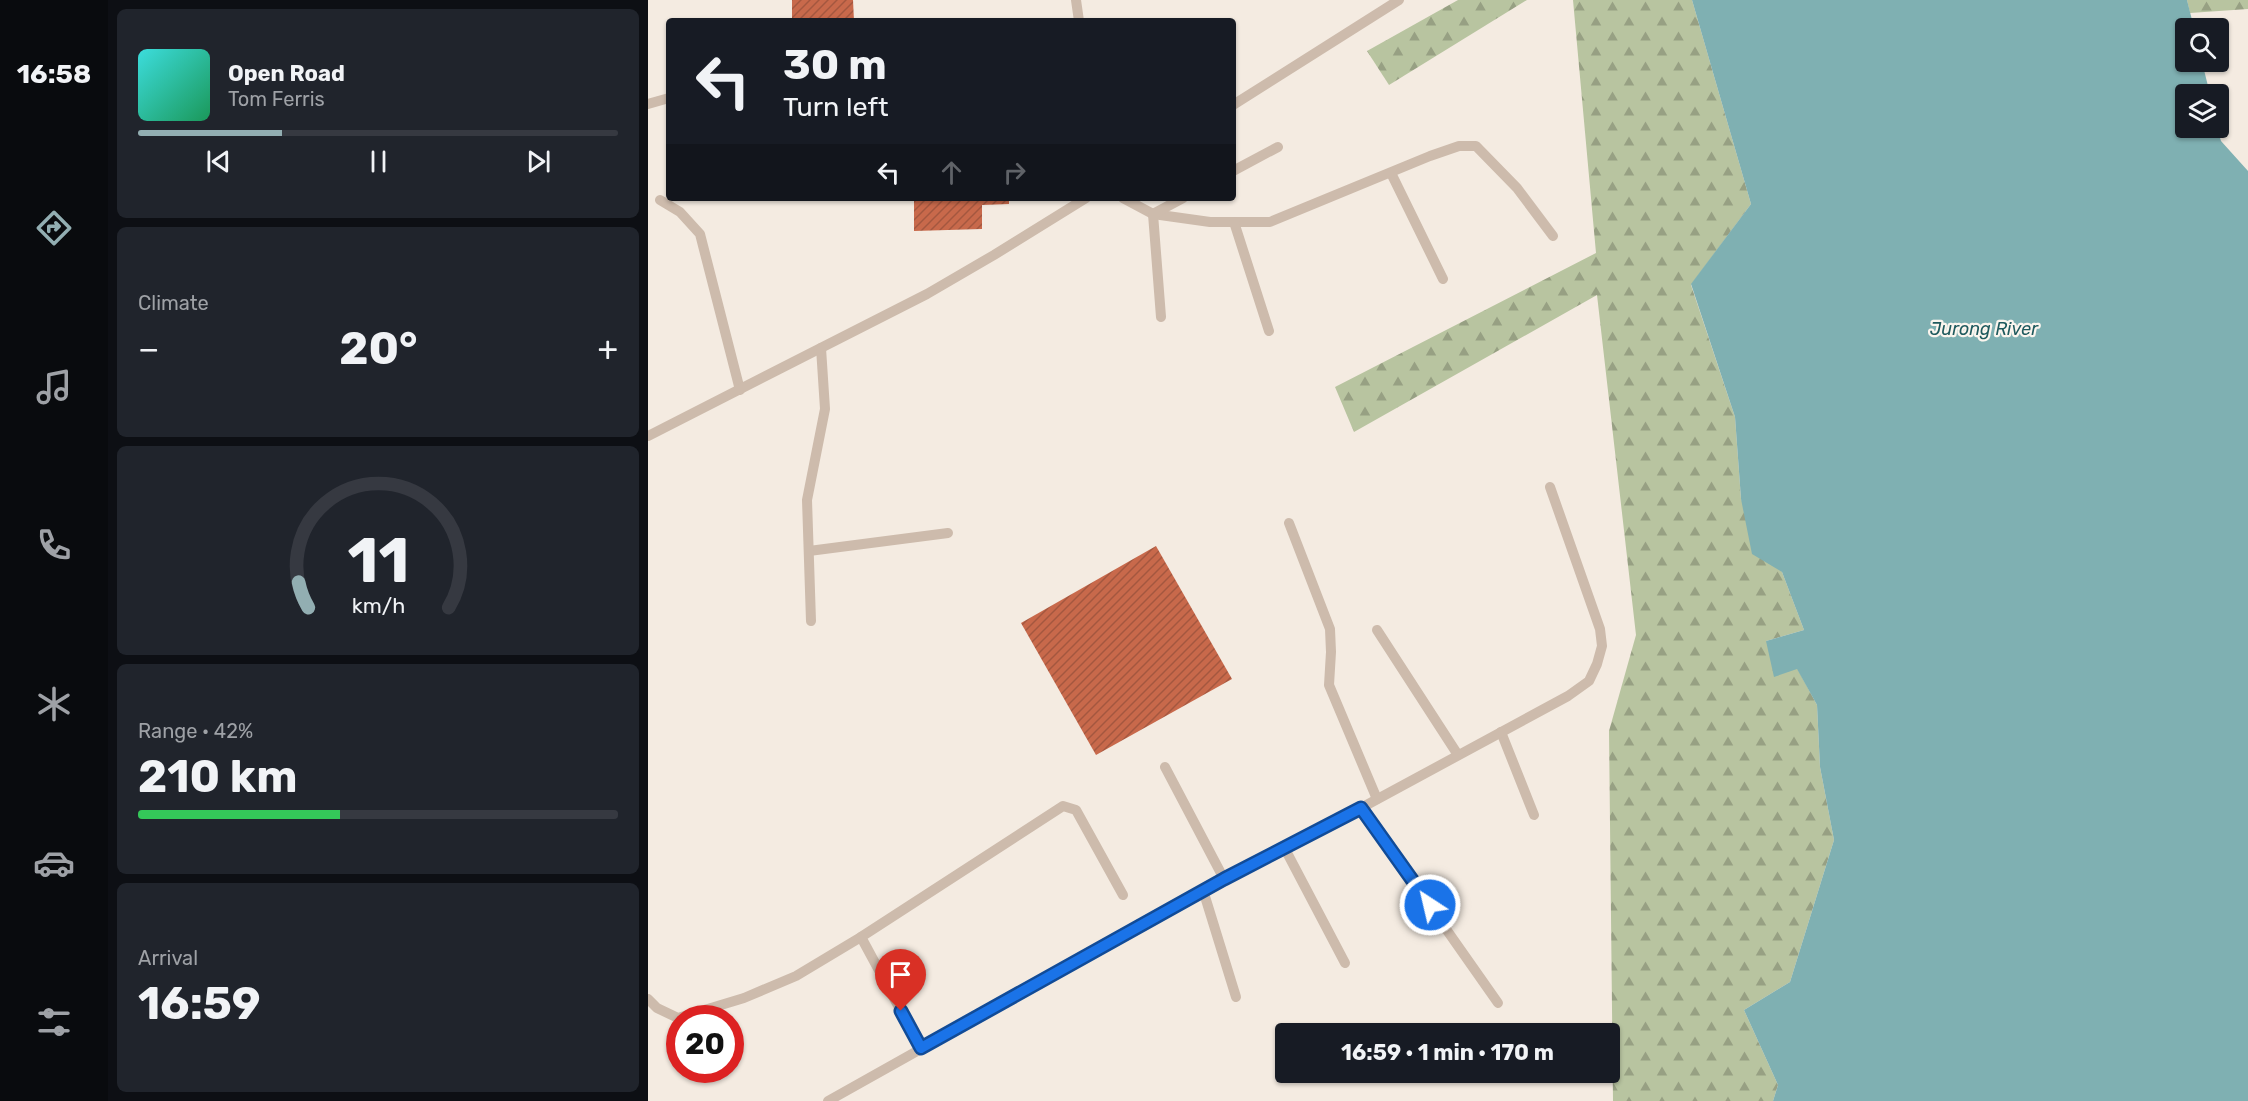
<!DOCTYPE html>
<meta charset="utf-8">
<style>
:root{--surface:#171b24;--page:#20242c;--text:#f1f3f6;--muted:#9ea1a6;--line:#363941;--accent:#92aeb2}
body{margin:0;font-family:Rubik,sans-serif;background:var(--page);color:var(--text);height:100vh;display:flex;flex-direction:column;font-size:22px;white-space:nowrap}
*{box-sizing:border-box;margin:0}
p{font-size:20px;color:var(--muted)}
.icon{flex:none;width:33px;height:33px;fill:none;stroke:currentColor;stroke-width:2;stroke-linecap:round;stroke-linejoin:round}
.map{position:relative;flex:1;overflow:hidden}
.drawer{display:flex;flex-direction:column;gap:9px;padding:9px;background:#0d0f14;width:540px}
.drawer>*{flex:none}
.hud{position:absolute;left:18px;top:18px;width:570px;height:183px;border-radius:6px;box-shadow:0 2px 4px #0004;background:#171b24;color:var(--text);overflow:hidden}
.fabs{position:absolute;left:1527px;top:18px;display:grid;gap:12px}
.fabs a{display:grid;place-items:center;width:54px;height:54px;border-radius:6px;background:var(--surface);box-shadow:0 2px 4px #0004;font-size:30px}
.speed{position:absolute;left:18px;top:1005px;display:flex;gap:12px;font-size:30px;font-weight:700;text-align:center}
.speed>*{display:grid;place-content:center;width:78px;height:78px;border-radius:50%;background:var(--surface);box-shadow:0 2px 4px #0004;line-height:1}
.speed .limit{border:9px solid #d22;background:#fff;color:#111}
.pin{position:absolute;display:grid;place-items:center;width:51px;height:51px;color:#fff;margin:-62px -26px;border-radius:50% 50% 50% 0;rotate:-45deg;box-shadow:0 0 6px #0007}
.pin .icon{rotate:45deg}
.me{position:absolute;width:66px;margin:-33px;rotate:325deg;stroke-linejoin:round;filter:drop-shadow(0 0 4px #0008)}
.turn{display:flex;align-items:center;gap:21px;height:126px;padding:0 18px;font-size:27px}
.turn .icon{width:78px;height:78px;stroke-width:2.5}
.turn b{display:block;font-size:42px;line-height:51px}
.lanes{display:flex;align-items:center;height:57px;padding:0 18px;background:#0003;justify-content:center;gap:30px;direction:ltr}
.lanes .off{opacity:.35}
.big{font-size:45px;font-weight:700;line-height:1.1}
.drawer .widget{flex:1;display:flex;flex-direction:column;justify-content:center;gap:9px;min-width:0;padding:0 21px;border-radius:9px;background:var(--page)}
.drawer .dial{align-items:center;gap:0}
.dial svg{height:156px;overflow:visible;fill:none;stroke:var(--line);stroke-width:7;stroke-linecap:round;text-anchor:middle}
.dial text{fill:var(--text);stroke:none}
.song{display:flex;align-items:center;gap:18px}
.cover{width:72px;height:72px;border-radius:9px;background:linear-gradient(135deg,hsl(180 70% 55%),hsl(150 70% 35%))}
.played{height:6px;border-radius:3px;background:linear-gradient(90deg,var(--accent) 30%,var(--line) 30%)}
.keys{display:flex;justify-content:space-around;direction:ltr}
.heat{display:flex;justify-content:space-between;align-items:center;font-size:33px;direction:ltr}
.charge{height:9px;border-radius:4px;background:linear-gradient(90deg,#34c759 42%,var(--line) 0)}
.trip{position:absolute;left:627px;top:1023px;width:345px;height:60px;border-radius:6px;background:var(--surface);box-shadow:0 2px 4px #0004;font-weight:700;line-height:60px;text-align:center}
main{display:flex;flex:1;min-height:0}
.menu{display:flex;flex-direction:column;width:108px;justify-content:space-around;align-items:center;background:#090b0e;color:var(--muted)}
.menu .icon{width:42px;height:42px}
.menu .active{color:var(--accent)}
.menu b{font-size:27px;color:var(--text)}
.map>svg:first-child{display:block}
.forest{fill:url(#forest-firs)}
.water{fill:#7fb0b2}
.building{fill:url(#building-hatch)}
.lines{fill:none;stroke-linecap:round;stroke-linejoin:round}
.lane{stroke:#cdbbac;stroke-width:10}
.route-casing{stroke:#114b97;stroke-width:15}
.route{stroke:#1a73e8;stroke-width:10}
.labels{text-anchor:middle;stroke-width:4.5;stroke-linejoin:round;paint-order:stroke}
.water-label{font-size:18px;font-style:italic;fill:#1f5a5e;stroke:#fbf5ee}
</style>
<main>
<nav class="menu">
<b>16:58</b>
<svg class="icon active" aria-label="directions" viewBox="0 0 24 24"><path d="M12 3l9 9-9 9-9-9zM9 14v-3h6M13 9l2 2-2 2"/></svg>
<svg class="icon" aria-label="music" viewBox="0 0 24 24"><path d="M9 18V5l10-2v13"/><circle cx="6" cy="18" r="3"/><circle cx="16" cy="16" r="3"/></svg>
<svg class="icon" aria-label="phone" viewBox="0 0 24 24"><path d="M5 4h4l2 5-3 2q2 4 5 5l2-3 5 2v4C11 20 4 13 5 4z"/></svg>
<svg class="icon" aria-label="climate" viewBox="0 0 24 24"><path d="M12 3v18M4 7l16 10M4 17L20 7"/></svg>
<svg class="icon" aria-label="car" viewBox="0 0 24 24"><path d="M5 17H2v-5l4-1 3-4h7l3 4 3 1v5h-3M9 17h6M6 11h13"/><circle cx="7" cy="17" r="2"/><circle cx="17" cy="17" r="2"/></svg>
<svg class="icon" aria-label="filters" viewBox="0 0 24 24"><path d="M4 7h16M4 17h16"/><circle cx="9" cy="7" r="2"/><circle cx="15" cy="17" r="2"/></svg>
</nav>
<section class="drawer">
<div class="widget">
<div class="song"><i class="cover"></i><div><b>Open Road</b><p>Tom Ferris</p></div></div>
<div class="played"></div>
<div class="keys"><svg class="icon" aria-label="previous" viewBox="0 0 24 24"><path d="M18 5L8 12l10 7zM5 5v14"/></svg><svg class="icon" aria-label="pause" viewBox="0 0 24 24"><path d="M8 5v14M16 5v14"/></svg><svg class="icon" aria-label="next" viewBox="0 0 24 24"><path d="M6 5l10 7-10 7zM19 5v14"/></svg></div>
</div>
<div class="widget"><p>Climate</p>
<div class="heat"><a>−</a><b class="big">20°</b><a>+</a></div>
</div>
<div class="widget dial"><svg viewBox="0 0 100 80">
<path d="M14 69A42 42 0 1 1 86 69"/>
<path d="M14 69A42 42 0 0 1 9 56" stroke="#92aeb2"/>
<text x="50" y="56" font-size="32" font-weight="700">11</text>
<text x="50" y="72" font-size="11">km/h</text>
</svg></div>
<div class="widget"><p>Range · 42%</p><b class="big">210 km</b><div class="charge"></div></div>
<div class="widget"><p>Arrival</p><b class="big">16:59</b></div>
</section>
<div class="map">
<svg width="1600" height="1101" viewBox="0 0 1600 1101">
<defs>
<pattern id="forest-firs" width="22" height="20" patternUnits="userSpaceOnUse" patternTransform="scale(1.5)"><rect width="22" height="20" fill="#b8c4a0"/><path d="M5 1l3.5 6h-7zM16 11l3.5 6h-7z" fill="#97a083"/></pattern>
<pattern id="building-hatch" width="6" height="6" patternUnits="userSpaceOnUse" patternTransform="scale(1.5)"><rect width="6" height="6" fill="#c8694b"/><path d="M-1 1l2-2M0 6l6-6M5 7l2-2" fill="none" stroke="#a4573f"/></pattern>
</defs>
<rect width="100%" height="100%" fill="#f4ebe1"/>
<g class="forest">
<polygon points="810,0 879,0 741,85 719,51"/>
<polygon points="925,0 1044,0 1103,204 1043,285 1087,417 1093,499 1134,572 1156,630 1118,641 1149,668 1169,705 1172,767 1186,840 1142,982 1096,1010 1130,1085 1125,1101 965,1101 961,731 988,635 949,295 706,432 687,387 948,253"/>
<polygon points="1539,0 1600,0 1600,9 1542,13"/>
</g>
<polygon class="water" points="1044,0 1539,0 1546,28 1538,28 1538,62 1554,62 1562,94 1538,94 1538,128 1569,128 1573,141 1600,171 1600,1101 1125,1101 1130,1085 1096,1010 1142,982 1186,840 1172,767 1169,705 1149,669 1126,677 1118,641 1156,630 1134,572 1104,554 1093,499 1087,417 1043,284 1103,204"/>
<g class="building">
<polygon points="144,0 205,0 206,21 144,21"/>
<polygon points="266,198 361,198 361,204 334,205 334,229 266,231"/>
<polygon points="508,546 584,679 448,755 373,623"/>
</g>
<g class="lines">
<g class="lane">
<polyline points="428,0 431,21"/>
<polyline points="0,104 21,98"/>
<polyline points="585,105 751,0"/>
<polyline points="585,171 630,147"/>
<polyline points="743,173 795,279"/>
<polyline points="475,198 505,214 562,222 622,222 782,156 811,146 828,146 869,188 905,236"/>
<polyline points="12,200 32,212 52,234 92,390"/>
<polyline points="586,222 621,331"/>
<polyline points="513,317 505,214 535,198"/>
<polyline points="0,436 279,294 346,255 438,198"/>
<polyline points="641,523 682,629 683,652 681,685 729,799"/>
<polyline points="161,551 300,533"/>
<polyline points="163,621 159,500 177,409 173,348"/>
<polyline points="729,630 810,755"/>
<polyline points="853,732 886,815"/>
<polyline points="517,767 576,879"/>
<polyline points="713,808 850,1003"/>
<polyline points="636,847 697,963"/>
<polyline points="555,890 588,997"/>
<polyline points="0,999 9,1008 30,1018 96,998 148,976 213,937"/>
<polyline points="273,1048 213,937 415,806 428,810 475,895"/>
<polyline points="180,1101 576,879 713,808 920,696 941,681 949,664 954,646 952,629 902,487"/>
</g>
</g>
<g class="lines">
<g class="route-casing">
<polyline id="route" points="253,1011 273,1048 576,879 713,808 782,905"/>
</g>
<use href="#route" class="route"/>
</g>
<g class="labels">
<g class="water-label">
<text x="1336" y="335">Jurong River</text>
</g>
</g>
</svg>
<div class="fabs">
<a><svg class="icon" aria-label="search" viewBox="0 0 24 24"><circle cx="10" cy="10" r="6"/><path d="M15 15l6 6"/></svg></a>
<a><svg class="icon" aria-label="layers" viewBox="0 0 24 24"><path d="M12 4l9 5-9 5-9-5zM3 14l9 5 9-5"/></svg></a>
</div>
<div class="speed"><div class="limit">20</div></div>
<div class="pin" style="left:253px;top:1011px;background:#d93025"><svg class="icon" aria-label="arrive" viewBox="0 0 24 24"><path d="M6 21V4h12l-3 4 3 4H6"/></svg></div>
<svg class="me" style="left:782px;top:905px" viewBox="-20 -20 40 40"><circle r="17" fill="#1a73e8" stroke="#fff" stroke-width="3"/><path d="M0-11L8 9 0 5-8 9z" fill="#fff"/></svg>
<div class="trip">16:59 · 1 min · 170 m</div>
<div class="hud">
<div class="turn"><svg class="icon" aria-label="left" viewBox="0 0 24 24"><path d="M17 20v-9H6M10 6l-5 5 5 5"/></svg><div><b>30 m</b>Turn left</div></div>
<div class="lanes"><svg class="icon" aria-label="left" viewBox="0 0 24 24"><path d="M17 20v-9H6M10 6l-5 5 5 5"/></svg><svg class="icon off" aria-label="ahead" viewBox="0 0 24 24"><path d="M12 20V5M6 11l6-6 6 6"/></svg><svg class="icon off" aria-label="right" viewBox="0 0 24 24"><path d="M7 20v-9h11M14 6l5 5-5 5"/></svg></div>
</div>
</div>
</main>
